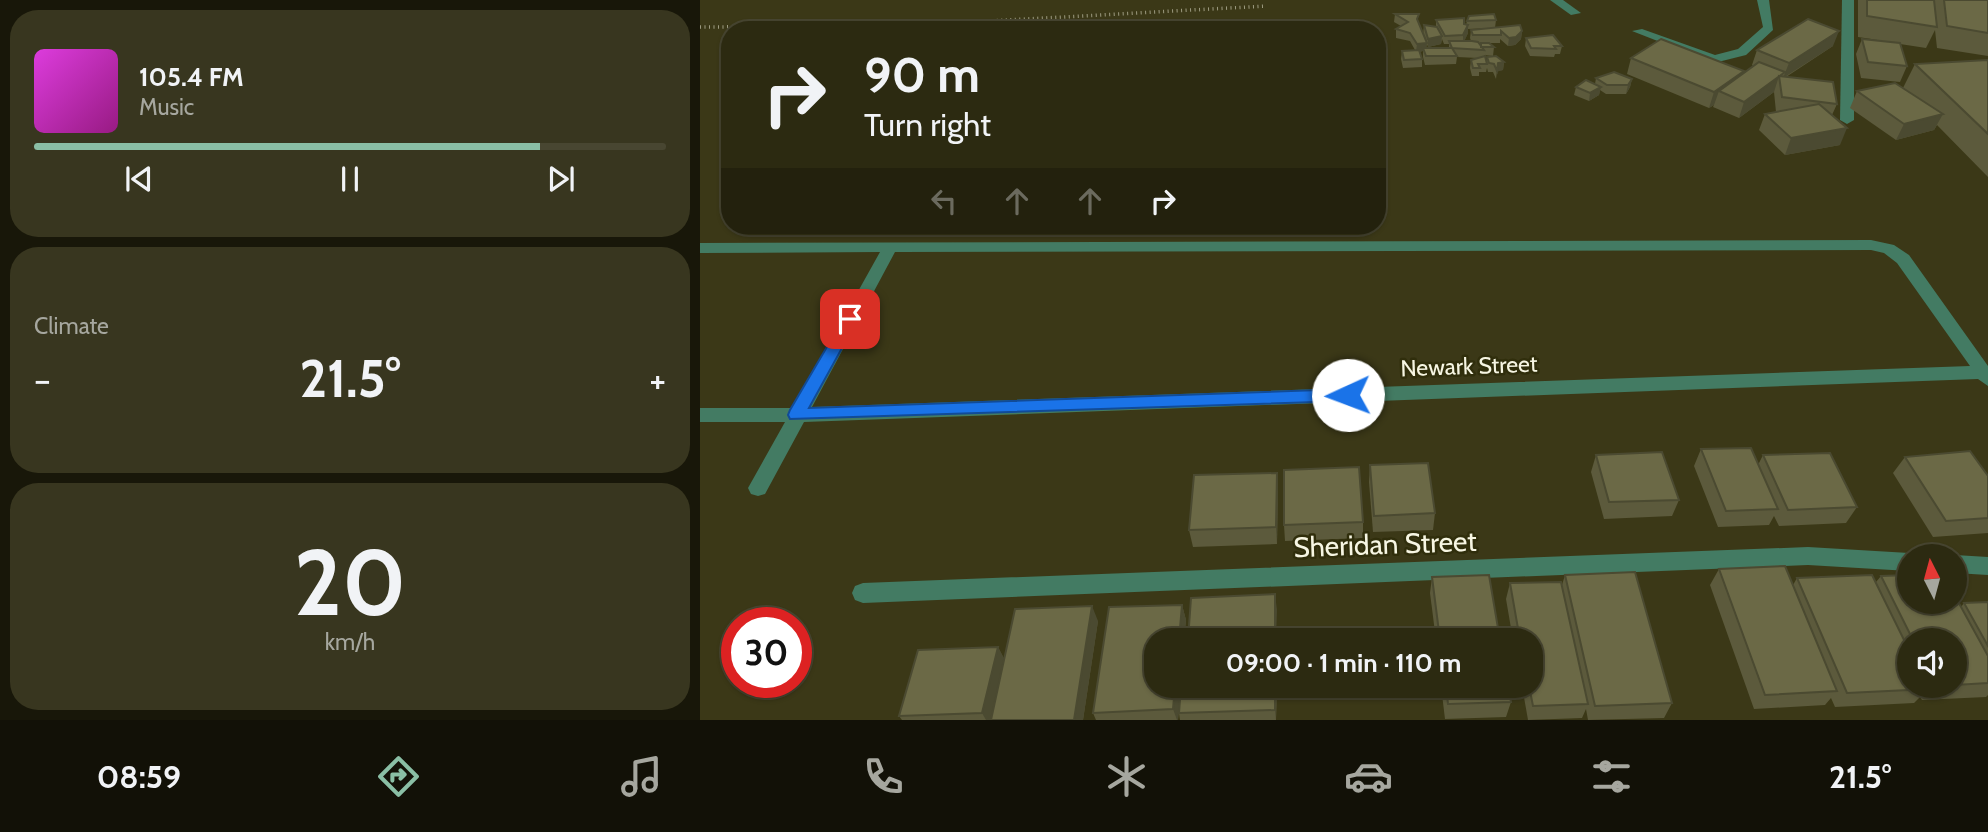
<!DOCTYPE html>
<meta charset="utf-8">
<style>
:root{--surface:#2c2a11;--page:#38361f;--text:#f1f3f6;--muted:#a6a79f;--line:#484631;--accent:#8abfa5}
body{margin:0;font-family:Cabin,sans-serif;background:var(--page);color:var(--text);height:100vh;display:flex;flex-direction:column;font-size:26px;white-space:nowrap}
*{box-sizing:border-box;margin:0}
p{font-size:23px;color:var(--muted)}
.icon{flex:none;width:38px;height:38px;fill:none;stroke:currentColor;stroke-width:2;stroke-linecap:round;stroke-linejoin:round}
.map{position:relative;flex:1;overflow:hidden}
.details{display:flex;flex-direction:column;gap:10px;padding:10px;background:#181709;width:700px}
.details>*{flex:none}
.hud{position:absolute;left:21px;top:21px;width:665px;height:214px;border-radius:28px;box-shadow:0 2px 5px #0004,0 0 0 2px var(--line);background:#2c2a11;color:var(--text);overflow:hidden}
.needle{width:46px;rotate:354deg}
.tools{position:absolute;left:1197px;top:544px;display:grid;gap:14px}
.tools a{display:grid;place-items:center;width:70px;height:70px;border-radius:50%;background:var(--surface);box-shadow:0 2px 5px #0004,0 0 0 2px var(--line);font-size:35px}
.speed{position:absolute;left:21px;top:607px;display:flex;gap:14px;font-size:35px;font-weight:700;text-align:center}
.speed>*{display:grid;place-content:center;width:91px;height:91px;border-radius:50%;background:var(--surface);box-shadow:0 2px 5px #0004,0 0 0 2px var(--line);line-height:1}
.speed .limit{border:10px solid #d22;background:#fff;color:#111}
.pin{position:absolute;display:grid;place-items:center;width:60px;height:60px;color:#fff;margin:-30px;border-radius:14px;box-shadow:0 4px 10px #0006}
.me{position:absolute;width:77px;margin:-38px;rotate:268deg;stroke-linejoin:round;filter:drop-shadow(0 0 5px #0008)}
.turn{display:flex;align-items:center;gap:24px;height:147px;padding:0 28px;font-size:32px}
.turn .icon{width:91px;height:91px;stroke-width:2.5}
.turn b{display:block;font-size:49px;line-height:60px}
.lanes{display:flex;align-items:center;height:66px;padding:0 28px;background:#0003;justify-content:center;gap:35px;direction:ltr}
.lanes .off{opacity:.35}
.big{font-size:52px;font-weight:700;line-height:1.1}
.details .card{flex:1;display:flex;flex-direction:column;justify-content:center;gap:10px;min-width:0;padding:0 24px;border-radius:28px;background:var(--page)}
.details .dial{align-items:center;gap:0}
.dial b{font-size:91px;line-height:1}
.song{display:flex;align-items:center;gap:21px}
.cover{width:84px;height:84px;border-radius:10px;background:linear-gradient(135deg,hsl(300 70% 55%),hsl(310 70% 35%))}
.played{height:7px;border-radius:4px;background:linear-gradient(90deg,var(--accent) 80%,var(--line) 80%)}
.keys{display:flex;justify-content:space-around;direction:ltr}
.heat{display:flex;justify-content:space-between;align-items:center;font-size:38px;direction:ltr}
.trip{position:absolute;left:444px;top:628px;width:399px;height:70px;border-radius:28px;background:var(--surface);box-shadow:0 2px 5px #0004,0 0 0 2px var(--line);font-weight:700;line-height:70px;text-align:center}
.tabs{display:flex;height:112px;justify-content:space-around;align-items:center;background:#121107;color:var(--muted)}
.tabs .icon{width:49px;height:49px}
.tabs .on{color:var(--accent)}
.tabs b{font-size:32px;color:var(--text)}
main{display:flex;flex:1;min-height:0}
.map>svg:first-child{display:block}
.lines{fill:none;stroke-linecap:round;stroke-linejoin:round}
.path{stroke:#9d9b81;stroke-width:3.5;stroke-dasharray:1 3.5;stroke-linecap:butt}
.minor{fill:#437b63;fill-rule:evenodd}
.wall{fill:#5c5a3c;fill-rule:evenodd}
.shaded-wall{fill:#4b4a31}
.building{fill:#6b6946;stroke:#4b4a31;stroke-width:2}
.route{fill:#1a73e8;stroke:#114b97;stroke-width:2}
.labels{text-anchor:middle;stroke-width:5;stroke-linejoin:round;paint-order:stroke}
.street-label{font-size:23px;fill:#f7f6e3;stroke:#302e0c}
.near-street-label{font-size:28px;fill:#f7f6e3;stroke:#302e0c}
</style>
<main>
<section class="details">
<div class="card">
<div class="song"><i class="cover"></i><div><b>105.4 FM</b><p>Music</p></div></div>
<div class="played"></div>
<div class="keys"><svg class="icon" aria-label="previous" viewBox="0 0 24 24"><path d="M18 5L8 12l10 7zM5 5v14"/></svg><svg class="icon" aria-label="pause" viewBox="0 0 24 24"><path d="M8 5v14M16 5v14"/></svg><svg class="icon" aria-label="next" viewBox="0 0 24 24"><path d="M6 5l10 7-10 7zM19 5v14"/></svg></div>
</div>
<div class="card"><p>Climate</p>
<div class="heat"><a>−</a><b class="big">21.5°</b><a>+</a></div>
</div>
<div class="card dial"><b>20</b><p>km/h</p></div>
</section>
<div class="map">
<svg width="1288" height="720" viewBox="0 0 1288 720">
<rect width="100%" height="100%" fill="#3b3817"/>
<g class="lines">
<polyline class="path" points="0,27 197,26 566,6"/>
<g class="minor">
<polygon points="850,0 863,0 881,13 871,15"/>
<polygon points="1057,0 1069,0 1073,30 1046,55 1014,63 932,31 942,29 1015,55 1038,49 1063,27"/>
<polygon points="1142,0 1154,0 1154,120 1147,124 1140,120"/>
<path d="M 1171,240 L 1194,245 L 1209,255 L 1288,366 L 1288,386 L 1278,379 L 104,422 L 65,494 L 58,496 L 51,494 L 48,488 L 85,422 L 0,422 L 0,408 L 93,408 L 180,252 L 0,253 L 0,243 ZM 1171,250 L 1184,253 L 1197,263 L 1270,366 L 112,407 L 195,252 Z"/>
<polygon points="1108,547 1209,553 1217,556 1209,556 1209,571 1108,565 163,603 155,600 152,593 155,586 163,583"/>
<polygon points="1255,555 1288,557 1288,575 1255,573 1255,556 1250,556"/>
</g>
</g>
<g class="wall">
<polygon points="1158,0 1288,0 1288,56 1237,48 1235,30 1226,48 1200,44 1207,66 1200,82 1161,78 1156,54 1162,39 1178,40 1158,37"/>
<path d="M 695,14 L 718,22 L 723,34 L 724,25 L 736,27 L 736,20 L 766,25 L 767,21 L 796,20 L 795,28 L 822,31 L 821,39 L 815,45 L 808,46 L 800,39 L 800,43 L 790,43 L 794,47 L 793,56 L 784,55 L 787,61 L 787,57 L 804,62 L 803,70 L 797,71 L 796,79 L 793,72 L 788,72 L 787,68 L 786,72 L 779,72 L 779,76 L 772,76 L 770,68 L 771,60 L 778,58 L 757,57 L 756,64 L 725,65 L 723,57 L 723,51 L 719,52 L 722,59 L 722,67 L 703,68 L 701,59 L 702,51 L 715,50 L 710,41 L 696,38 L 696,29 L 701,26 L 694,22 ZM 792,28 L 771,30 L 770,38 L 771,41 L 764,41 L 768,33 L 768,29 ZM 742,39 L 744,44 L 749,44 L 749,48 L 726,48 L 727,44 L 728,47 L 741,44 Z"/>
<polygon points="826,38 862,46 860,54 855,54 854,57 830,56 825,46"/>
<polygon points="1133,46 1086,77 1137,104 1132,115 1140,145 1085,155 1059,130 1065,114 1076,112 1074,92 1039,118 1013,107 1014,105 1009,108 927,74 931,58 1044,71 1043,74 1053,66 1052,65 1057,50"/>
<polygon points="1288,60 1288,177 1237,125 1234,130 1196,140 1150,108 1157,91 1203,88 1215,64"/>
<polygon points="896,78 932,79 930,87 926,94 906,94 900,90 899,95 889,101 874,95 876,87 895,84"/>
<polygon points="1001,449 1058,465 1063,455 1157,507 1146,523 1079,526 1074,516 1069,525 1018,527 994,466"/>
<polygon points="896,455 979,500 972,516 904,519 891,472"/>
<polygon points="1205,457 1288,476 1288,533 1233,537 1193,473"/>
<polygon points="670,465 735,513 733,530 673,532 669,482"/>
<polygon points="577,473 578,489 577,544 493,547 489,530"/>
<polygon points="663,522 663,538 585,541 584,525"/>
<path d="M 1019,569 L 1093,585 L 1097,578 L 1176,582 L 1181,576 L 1261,607 L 1264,603 L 1288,602 L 1288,695 L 1286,697 L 1222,700 L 1220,697 L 1214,703 L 1135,707 L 1131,698 L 1125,705 L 1054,709 L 1010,585 ZM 1209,640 L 1255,640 L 1255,686 L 1209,686 Z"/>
<polygon points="865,575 972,703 964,718 888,720 886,709 882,718 828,720 822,686 831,686 831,640 813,640 806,599 810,583 862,585"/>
<polygon points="732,577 800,640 736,640 730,593"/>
<polygon points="482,605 486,620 484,640 457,640 481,686 478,720 396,720 393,713"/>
<polygon points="398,621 383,720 202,720 199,716 298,647 304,659"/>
<polygon points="577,686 576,720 480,720 479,713"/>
<polygon points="741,686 808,686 811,702 806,717 745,719"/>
</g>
<g class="shaded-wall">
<polygon points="768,25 768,33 763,44 763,35"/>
<polygon points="822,31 821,39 815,45 808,46 809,38"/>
<polygon points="1139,31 1133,46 1083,78 1089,63"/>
<polygon points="742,36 741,44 728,47 728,39"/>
<polygon points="727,43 726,51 723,48 723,51 716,52 717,44"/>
<polygon points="804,62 803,70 796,72 798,63"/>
<polygon points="1044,71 1039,87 1019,91 1014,105 1009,108 1014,92"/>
<polygon points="1079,76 1074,92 1039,118 1044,102"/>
<polygon points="932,79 930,87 926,94 928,85"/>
<polygon points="901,87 899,95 889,101 890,93"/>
<polygon points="1243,114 1234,130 1196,140 1204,124"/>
<polygon points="1147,128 1140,145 1085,155 1091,138"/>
<polygon points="577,473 578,489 577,544 576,527"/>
<polygon points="575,594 577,610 576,640 575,640"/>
<polygon points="482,605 486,620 484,640 479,640"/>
<polygon points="392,606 398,621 383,720 374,720"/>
<polygon points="298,647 306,662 293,720 286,720 282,713"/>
<polygon points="475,686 481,686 478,720 477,720 473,709"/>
<polygon points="575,686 577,686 576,720 575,710"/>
</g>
<g class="building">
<polygon points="1167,0 1234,0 1237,27 1167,16"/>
<polygon points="1244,0 1288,0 1288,33 1247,26"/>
<polygon points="695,14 719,14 717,19 727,43 717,44 710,33 696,29 708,22"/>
<polygon points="794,14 796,20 767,21 769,16"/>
<polygon points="764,18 764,24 768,25 763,35 745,36 736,20"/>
<polygon points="1108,19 1139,31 1089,63 1057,50"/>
<polygon points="724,25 737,27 742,36 728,39"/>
<polygon points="820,25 822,31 816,37 809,38 801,31 801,35 773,35 771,30"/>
<polygon points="853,35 862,46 854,46 856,49 831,48 826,38"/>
<polygon points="961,39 1044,71 1014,92 931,58"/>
<polygon points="1162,39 1200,43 1207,66 1168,62"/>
<polygon points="749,41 772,41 778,42 784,50 752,48 757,56 726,56 723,48 752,48"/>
<polygon points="781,43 789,43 794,47 781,47"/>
<polygon points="719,50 722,59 704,60 702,51"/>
<polygon points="785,56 787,64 778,64 780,68 773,68 771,60"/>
<polygon points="796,56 804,62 798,63 797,71 794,64 789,63 787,57"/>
<polygon points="1288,60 1288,134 1215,64"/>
<polygon points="1059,62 1085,72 1044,102 1019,91"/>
<polygon points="914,72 932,79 928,85 907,85 896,78"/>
<polygon points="1079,76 1133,82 1137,104 1082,97"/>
<polygon points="886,80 901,87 890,93 876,87"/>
<polygon points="1195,83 1243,114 1204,124 1157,91"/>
<polygon points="1119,104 1147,128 1091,138 1065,114"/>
<polygon points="1051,448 1078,509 1026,511 1001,449"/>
<polygon points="1270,451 1288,476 1288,518 1246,521 1205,457"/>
<polygon points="962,452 979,500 909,502 896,455"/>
<polygon points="1130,453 1157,507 1088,510 1063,455"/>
<polygon points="728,463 735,513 674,516 670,465"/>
<polygon points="659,467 663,522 584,525 584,470"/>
<polygon points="577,473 576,527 489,530 494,475"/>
<polygon points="1085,566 1137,691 1065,695 1019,569"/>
<polygon points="935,572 972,703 895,706 865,575"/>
<polygon points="789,575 800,640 740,640 732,577"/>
<polygon points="1172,575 1209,650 1209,686 1227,686 1229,689 1147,693 1097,578"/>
<polygon points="1209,575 1209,602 1255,602 1255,596 1288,656 1288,683 1255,685 1255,640 1213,640 1181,576"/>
<polygon points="861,582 888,704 833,706 829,686 831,686 831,640 820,640 810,583"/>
<polygon points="575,594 575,640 488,640 491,598"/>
<polygon points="1288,602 1288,646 1264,603"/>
<polygon points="482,605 479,640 457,640 457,686 475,686 473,709 393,713 409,607"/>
<polygon points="392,606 374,720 291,720 315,609"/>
<polygon points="298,647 282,713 199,716 218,650"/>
<polygon points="481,686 575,686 575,710 479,713"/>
<polygon points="746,686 808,686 811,702 748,704"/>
</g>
<polygon class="route" points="150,314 158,319 109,408 648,389 657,395 648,401 90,419 88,415 90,410 145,316"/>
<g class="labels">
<g class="street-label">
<text transform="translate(769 366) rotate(-2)" y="8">Newark Street</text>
</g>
<g class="near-street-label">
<text transform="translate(685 544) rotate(-2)" y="10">Sheridan Street</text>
</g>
</g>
</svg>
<div class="tools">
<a><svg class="needle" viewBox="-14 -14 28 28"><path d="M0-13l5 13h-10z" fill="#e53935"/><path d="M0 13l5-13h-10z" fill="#a6a79f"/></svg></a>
<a><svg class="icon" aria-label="sound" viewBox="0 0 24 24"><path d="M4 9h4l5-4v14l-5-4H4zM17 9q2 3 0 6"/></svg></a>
</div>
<div class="speed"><div class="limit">30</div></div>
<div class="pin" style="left:150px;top:319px;background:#d93025"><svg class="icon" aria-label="arrive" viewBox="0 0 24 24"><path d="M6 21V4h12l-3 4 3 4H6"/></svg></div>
<svg class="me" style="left:648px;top:395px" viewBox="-20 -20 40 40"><circle r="19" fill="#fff"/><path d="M0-13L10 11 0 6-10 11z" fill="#1a73e8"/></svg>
<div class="trip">09:00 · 1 min · 110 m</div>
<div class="hud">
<div class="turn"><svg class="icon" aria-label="right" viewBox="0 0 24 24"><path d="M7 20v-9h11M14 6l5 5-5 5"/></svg><div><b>90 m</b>Turn right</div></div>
<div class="lanes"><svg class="icon off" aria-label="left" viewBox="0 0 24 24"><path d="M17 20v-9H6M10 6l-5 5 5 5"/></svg><svg class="icon off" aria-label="ahead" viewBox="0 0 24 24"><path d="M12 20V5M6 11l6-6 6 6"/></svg><svg class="icon off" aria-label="ahead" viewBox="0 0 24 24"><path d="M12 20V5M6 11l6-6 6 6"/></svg><svg class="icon" aria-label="right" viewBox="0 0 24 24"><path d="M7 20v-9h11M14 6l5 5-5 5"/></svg></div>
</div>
</div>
</main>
<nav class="tabs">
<b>08:59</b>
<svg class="icon on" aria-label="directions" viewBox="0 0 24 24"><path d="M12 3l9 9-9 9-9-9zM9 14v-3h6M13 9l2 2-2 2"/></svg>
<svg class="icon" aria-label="music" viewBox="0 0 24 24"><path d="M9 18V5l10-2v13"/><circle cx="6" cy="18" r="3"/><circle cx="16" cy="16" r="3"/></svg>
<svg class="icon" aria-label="phone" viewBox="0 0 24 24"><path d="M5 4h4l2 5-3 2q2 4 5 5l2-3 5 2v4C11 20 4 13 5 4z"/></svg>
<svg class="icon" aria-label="climate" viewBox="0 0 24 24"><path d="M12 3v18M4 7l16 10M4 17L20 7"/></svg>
<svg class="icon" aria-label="car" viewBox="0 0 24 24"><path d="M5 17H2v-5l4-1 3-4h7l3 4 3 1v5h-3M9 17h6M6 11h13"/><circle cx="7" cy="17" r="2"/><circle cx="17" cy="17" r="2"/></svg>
<svg class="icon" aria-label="filters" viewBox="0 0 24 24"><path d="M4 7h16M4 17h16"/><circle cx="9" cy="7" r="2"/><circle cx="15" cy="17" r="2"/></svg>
<b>21.5°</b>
</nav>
